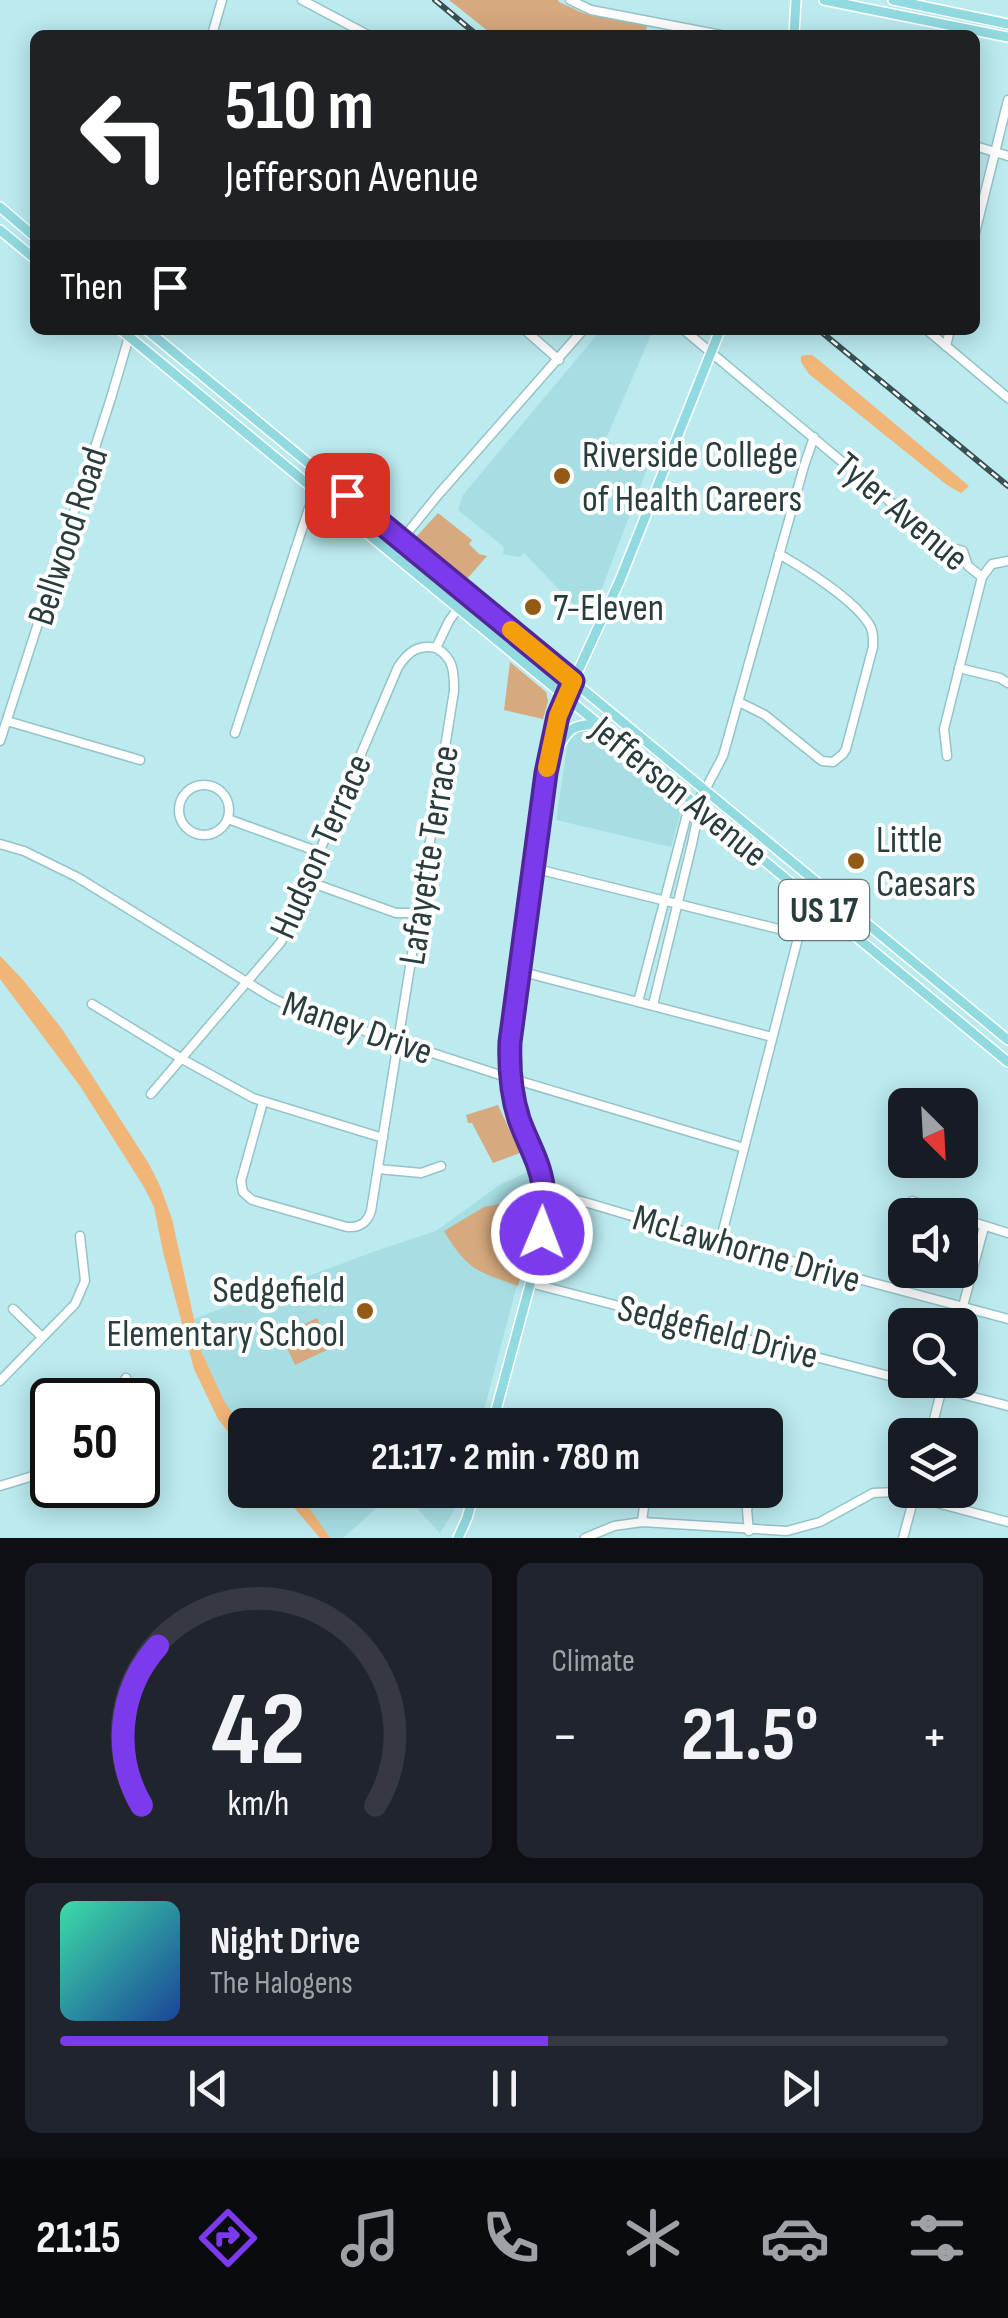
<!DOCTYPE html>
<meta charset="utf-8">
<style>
:root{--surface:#171b24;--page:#20242c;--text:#f1f3f6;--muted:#9ea1a6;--line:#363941;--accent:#7c3aed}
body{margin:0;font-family:"Sofia Sans Condensed",sans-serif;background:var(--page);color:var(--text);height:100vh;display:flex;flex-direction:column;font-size:38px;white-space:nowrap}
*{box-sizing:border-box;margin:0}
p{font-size:32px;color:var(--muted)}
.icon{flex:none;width:55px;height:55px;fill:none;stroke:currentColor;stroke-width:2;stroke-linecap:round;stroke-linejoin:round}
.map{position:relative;height:1538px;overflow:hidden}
.drawer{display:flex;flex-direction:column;gap:25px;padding:25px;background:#0d0f14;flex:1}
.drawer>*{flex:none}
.top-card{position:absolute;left:30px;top:30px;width:950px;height:305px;border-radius:15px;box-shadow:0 5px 25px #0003;background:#202124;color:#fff;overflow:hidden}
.needle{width:65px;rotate:156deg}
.buttons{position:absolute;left:888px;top:1088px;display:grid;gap:20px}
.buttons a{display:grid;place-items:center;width:90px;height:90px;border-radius:15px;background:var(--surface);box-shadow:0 5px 25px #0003;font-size:50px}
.speed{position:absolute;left:30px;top:1378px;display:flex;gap:20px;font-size:50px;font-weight:700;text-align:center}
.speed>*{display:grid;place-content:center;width:130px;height:130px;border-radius:50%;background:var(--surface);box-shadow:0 5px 25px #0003;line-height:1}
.speed .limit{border:5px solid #111;border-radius:15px;background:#fff;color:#111}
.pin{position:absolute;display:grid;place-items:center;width:85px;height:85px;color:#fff;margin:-42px;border-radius:20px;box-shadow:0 5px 15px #0006}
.me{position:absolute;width:110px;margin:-55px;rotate:1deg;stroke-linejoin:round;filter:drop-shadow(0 0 8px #0008)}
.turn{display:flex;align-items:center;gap:35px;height:210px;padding:0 30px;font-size:45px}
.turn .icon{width:130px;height:130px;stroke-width:2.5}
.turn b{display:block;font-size:70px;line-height:85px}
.then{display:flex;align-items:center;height:95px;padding:0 30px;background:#0003;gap:20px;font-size:38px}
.big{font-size:75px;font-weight:700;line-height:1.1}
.drawer .tile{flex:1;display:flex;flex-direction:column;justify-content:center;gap:15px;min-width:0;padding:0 35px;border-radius:15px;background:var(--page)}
.drawer .dial{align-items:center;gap:0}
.dial svg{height:260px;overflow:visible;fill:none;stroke:var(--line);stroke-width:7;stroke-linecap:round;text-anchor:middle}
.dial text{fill:var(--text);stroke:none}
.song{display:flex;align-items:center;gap:30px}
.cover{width:120px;height:120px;border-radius:15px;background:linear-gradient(135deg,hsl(160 70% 55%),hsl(220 70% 35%))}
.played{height:10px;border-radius:5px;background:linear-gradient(90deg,var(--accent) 55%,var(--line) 55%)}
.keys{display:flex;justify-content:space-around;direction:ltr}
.heat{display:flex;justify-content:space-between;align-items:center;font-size:55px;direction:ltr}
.drawer .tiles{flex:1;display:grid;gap:25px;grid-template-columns:1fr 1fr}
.tile:last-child{grid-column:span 2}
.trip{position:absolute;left:228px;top:1408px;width:555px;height:100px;border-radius:15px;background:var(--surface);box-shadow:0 5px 25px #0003;font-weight:700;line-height:100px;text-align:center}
.dock{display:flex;height:160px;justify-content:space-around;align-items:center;background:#090b0e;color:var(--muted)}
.dock .icon{width:70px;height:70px}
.dock .on{color:var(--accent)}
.dock b{font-size:45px;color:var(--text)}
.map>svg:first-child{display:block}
.built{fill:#a6dee4}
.green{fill:#d6a97e}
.water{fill:#f1b578}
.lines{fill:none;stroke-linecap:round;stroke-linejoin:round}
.minor-casing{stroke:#95c3c7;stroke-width:11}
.major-casing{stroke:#fff;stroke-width:12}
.minor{stroke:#fff;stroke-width:8}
.major{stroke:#91dae0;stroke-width:9}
.rail-casing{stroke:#3a5153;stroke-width:6}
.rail{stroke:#fff;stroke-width:2.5;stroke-dasharray:8;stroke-linecap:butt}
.route-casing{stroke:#51269a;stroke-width:25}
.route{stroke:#7c3aed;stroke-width:18}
.slow{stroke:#f59e0b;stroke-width:18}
.poi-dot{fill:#935a15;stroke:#fff;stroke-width:4}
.labels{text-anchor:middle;stroke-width:8;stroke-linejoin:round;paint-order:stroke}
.shield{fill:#fff;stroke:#697678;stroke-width:2.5}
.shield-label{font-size:35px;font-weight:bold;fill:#293c3e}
.poi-label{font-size:38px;fill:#293c3e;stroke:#fff;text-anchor:start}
.street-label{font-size:38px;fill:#293c3e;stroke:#fff}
</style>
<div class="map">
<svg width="1008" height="1538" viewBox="0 0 1008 1538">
<rect width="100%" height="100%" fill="#bbeaef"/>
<g class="built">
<polygon points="601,330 653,330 606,439 619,449 650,461 593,612 578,609 524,553 520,557 503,554 504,547 458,510 463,495"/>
<polygon points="584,729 596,733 679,802 682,808 671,847 556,820 568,742 574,733"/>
<polygon points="528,1172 532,1184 535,1217 480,1425 245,1425 245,1440 207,1376 191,1320 373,1252 436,1231 501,1184"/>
<polygon points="287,1490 462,1490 452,1514 440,1533 403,1493 391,1495 343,1538 324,1538"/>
</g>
<g class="green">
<polygon points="449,0 558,0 559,2 583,13 647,26 645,35 493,35"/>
<polygon points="438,513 472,540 469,544 479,554 487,556 466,580 415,538"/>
<polygon points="510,662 546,692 548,701 543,719 504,710"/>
<polygon points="498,1105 520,1153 493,1163 472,1123 468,1123 466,1115"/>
<path d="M 515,1201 L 520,1206 L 526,1258 L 518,1286 C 477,1271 468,1271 444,1231 L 484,1207 Z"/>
<polygon points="317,1318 331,1348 295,1365 281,1335"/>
</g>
<g class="water">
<polygon points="806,355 812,355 821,362 969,486 961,493 947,485 809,374 801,362 801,356"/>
<polygon points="0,956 24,981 62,1029 149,1164 160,1186 172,1219 201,1351 224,1401 245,1432 245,1453 218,1419 194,1369 163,1252 154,1207 144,1187 80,1086 0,979"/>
<polygon points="279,1490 297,1490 330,1538 320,1538"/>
</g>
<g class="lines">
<g class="minor-casing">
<g id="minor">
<polyline points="302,0 368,35"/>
<polyline points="570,0 591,10 721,35"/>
<polyline points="212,35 222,0"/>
<polyline points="975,146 1008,156"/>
<polyline points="975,233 1008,100"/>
<polyline points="525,330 559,360"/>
<polyline points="684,330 943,546 963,551 968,566 982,577"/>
<polyline points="927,330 1008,398"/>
<polyline points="946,346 950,330"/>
<polyline points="391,553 438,495 583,330"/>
<polyline points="436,648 449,621 468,595"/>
<polyline points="959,668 1000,678 1008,683"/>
<path d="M 739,702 L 765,715 L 822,761 L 833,762 L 843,754 L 846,749 L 873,647 C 873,639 874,631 869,624 C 853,599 805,569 779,554"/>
<polyline points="7,721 140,760"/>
<polyline points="235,733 309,508 331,482"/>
<polyline points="0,741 111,398 131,330"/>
<polyline points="947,756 944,729 982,577 992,564 1008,561"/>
<circle cx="204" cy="810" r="25"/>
<polyline points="228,819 319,852"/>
<polyline points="0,844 24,851 77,877 271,997 291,1007 500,1075 744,1148"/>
<polyline points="533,868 799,934"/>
<polyline points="307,881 396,913 419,913"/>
<polyline points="519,971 772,1037"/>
<polyline points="638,1002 686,818 705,790 723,756 804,466 814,437"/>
<polyline points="92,1004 182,1059 253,1098 383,1138"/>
<polyline points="653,1005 692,844 697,820 696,805"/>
<path d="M 151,1094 L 281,942 L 398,667 C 408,652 418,644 436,648"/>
<path d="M 263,1102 L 241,1181 L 243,1192 L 252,1200 L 347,1227 C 360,1228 367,1223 371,1211 L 454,691 C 454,672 454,658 436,648"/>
<polyline points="378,1169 421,1173 441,1166"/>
<polyline points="544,1190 720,1242 1008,1319"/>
<polyline points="912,1201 951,1215"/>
<polyline points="960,1218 1008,1233"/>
<polyline points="720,1242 799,934 810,906 822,887"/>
<polyline points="530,1283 905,1380"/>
<polyline points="13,1309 42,1337"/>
<polyline points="958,1325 984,1227"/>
<polyline points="907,1380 1008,1406"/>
<polyline points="0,1381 75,1304 85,1281 80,1236"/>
<polyline points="116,1400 126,1378"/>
<polyline points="667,1425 679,1422 691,1425"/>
<polyline points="930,1435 944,1380"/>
<polyline points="0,1486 33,1476 52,1462"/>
<polyline points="642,1522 646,1490"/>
<polyline points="749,1531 747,1510 752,1490"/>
<polyline points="585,1538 614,1526 642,1522 787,1531 820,1522 873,1493 896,1492 1008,1522"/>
<polyline points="903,1538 916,1490"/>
</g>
</g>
<g class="major-casing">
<g id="major">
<polyline points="824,0 1008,37"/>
<polyline points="893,0 1008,24"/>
<polyline points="794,35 796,0"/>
<polyline points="0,207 35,237"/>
<polyline points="0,230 35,259"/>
<polyline points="121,330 1008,1062"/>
<polyline points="147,330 1008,1040"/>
<path d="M 549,762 C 567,737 564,722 599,725"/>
<polyline points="492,1425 538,1255 545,1206 544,1190 538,1164 520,1120 514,1098 510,1057 530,890 551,745 561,708 620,580 720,330"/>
<polyline points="458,1538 467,1518 475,1490"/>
</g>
</g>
<use href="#minor" class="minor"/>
<use href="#major" class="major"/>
<g class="rail-casing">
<g id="rail">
<polyline points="435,0 477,35"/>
<polyline points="819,330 1008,486"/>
</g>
</g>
<use href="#rail" class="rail"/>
</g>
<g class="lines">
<g class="route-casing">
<path id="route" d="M 347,495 L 573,681 L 558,716 L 546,773 L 510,1042 C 509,1068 511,1094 519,1119 C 527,1142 540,1162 543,1186 C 546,1202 544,1217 542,1233"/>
</g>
<use href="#route" class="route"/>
<polyline class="slow" points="511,630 573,681 558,716 547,768"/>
</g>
<g class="poi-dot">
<circle cx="562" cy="476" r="10"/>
<circle cx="533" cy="607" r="10"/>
<circle cx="856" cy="861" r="10"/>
<circle cx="365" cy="1311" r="10"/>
</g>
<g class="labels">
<rect class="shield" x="779" y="880" width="90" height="60" rx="8"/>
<g class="shield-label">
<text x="824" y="922">US 17</text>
</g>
<g class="poi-label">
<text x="582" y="467">Riverside College<tspan x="582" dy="44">of Health Careers</tspan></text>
<text x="553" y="620">7-Eleven</text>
<text x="876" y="852">Little<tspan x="876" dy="44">Caesars</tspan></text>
<text x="345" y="1302" text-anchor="end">Sedgefield<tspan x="345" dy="44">Elementary School</tspan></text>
</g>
<g class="street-label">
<text transform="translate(902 511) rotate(40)" y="13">Tyler Avenue</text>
<text transform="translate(67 536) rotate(-72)" y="13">Bellwood Road</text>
<text transform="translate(680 791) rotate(39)" y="13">Jefferson Avenue</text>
<text transform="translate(320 846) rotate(-66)" y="13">Hudson Terrace</text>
<text transform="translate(428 855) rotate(-81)" y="13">Lafayette Terrace</text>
<text transform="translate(358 1027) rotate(19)" y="13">Maney Drive</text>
<text transform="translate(747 1248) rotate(16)" y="13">McLawhorne Drive</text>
<text transform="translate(718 1331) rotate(14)" y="13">Sedgefield Drive</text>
</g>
</g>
</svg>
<div class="buttons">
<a><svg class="needle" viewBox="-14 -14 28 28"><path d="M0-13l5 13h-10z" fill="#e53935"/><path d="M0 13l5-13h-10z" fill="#9ea1a6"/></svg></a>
<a><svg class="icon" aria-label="sound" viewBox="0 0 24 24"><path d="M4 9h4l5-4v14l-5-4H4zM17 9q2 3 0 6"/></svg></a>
<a><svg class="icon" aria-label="search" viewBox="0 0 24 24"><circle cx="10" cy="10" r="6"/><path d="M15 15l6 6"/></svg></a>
<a><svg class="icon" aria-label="layers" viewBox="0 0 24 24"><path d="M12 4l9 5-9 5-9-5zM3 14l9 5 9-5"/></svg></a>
</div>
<div class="speed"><div class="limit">50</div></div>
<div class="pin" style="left:347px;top:495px;background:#d93025"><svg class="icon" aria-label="arrive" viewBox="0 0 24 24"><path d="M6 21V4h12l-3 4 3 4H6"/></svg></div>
<svg class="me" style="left:542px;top:1233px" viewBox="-20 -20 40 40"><circle r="17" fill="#7c3aed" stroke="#fff" stroke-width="3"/><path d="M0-11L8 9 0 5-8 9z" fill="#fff"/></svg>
<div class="trip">21:17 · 2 min · 780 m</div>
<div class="top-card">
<div class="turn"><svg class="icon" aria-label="left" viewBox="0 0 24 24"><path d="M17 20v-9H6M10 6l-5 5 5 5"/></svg><div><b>510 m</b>Jefferson Avenue</div></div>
<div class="then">Then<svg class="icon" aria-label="arrive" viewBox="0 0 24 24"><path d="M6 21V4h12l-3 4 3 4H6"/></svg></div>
</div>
</div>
<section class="drawer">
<div class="tiles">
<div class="tile dial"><svg viewBox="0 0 100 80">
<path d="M14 69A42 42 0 1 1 86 69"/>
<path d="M14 69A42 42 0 0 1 19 20" stroke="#7c3aed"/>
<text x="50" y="56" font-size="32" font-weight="700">42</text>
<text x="50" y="72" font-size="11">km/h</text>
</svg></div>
<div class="tile"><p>Climate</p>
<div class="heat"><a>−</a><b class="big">21.5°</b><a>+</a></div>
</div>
<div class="tile">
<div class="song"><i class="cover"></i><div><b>Night Drive</b><p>The Halogens</p></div></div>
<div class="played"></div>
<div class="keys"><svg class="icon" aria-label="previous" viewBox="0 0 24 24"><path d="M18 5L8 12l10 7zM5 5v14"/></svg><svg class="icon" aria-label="pause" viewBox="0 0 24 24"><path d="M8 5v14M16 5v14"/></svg><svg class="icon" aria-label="next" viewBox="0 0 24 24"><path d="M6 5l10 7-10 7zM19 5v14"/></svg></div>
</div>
</div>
</section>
<nav class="dock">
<b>21:15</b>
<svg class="icon on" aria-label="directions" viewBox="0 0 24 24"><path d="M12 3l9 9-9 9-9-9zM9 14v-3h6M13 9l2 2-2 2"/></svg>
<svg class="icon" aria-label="music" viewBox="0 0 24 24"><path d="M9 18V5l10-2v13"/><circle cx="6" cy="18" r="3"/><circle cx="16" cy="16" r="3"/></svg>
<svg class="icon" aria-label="phone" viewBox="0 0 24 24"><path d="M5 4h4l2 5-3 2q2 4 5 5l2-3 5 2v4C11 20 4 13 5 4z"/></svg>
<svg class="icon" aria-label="climate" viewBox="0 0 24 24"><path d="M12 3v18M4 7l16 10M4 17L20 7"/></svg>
<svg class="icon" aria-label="car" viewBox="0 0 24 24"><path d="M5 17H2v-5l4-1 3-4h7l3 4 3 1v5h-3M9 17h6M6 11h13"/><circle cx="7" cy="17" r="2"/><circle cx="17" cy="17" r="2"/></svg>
<svg class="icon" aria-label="filters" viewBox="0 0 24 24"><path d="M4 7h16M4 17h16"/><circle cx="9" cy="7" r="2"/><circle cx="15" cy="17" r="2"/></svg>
</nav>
